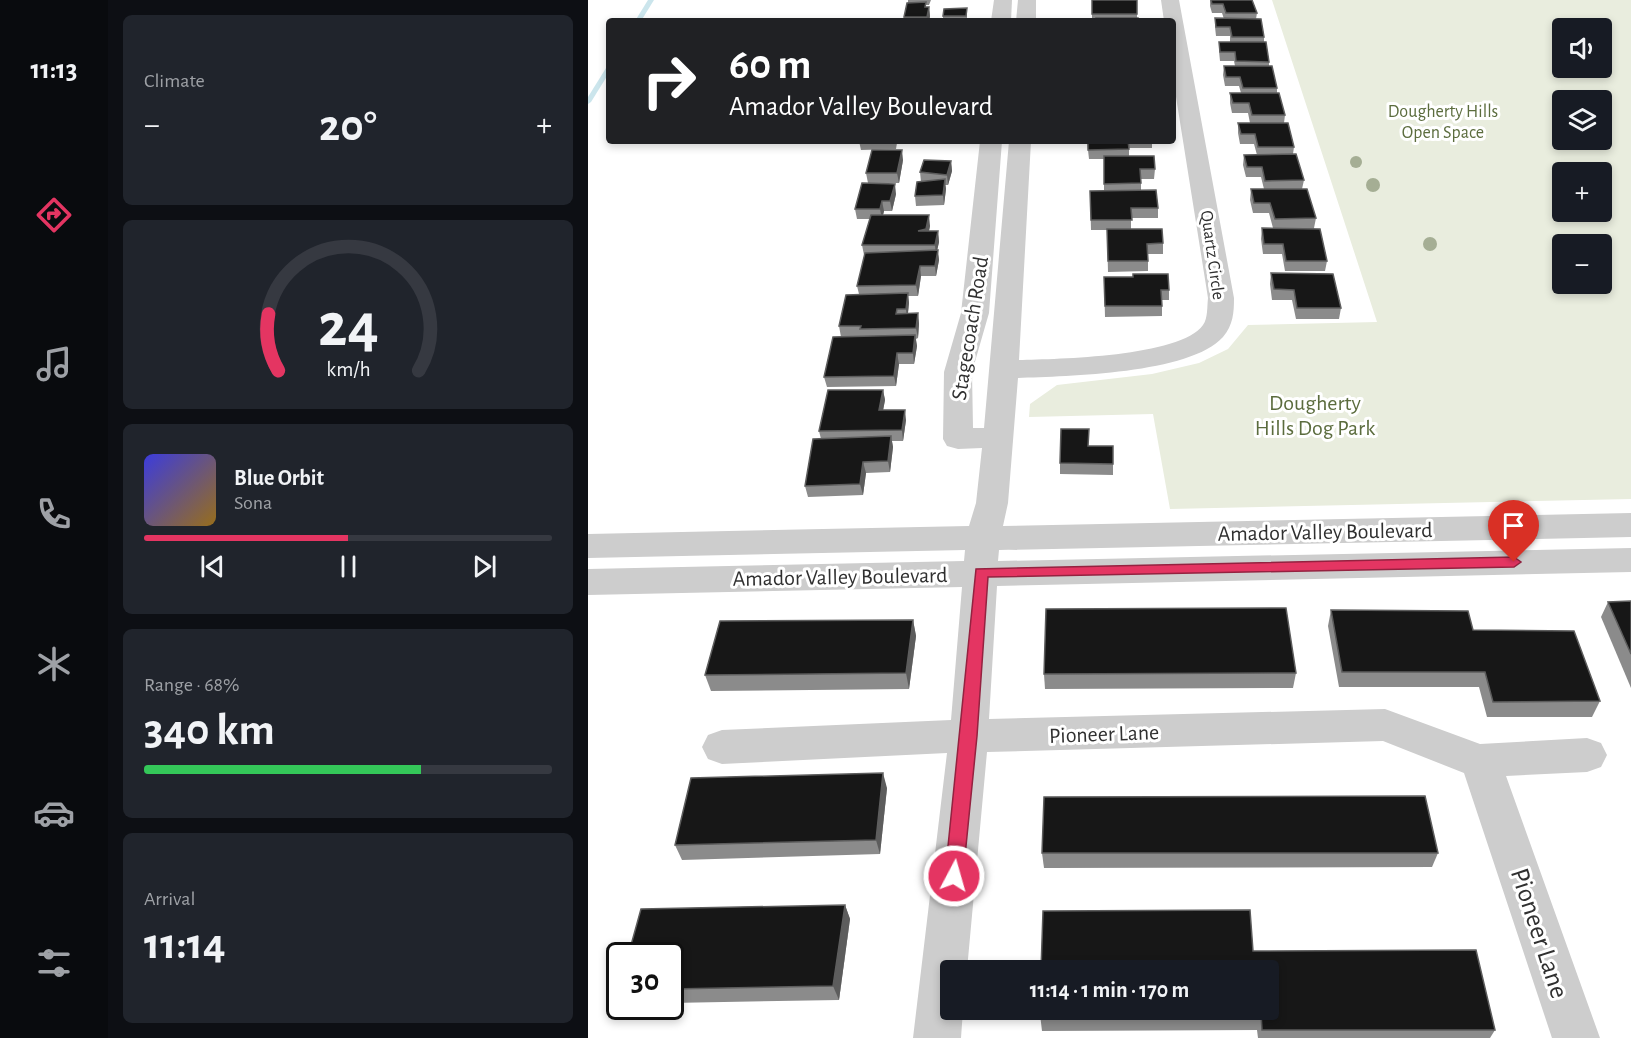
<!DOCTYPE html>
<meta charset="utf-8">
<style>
:root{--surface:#171b24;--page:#20242c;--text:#f1f3f6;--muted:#9ea1a6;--line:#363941;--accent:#e43562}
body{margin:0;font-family:"Alegreya Sans",sans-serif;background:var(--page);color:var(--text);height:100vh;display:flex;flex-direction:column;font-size:22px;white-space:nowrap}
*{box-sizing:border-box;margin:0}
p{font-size:20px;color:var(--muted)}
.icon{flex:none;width:33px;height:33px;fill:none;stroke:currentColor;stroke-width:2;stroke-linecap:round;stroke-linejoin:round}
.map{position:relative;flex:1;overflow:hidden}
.drawer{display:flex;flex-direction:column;gap:15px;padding:15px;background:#0d0f14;width:480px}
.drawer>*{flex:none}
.guide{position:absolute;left:18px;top:18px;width:570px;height:126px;border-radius:6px;box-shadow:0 3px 9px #0003;background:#202124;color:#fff;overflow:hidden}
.fabs{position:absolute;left:964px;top:18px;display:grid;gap:12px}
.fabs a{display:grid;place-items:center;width:60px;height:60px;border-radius:6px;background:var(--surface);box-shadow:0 3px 9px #0003;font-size:30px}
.speed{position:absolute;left:18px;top:942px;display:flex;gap:12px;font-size:30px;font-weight:700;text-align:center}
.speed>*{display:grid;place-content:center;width:78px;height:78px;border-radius:50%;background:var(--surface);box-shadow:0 3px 9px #0003;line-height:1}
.speed .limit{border:3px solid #111;border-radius:9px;background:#fff;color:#111}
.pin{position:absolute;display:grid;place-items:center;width:51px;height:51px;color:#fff;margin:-62px -26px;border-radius:50% 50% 50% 0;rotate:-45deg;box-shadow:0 0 6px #0007}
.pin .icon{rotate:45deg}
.me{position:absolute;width:66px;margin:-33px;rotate:6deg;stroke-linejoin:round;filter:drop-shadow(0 0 4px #0008)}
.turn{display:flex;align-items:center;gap:21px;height:126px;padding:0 24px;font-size:27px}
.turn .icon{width:78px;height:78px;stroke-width:2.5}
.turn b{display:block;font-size:42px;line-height:51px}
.big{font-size:45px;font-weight:700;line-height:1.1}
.drawer .tile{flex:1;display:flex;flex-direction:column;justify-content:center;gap:9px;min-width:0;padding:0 21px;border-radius:9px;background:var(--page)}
.drawer .dial{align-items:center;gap:0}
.dial svg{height:156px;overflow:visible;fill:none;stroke:var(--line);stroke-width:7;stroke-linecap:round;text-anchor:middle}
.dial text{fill:var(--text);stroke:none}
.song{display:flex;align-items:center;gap:18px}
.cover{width:72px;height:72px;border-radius:9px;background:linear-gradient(135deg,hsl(240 70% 55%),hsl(40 70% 35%))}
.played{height:6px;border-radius:3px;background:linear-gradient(90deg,var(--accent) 50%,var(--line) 50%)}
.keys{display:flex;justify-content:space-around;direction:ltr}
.heat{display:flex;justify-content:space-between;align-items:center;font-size:33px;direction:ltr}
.charge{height:9px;border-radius:4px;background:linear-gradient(90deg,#34c759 68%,var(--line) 0)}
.trip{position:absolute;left:352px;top:960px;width:339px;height:60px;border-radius:6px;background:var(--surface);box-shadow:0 3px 9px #0003;font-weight:700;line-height:60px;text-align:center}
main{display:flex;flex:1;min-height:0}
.menu{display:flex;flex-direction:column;width:108px;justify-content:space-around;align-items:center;background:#090b0e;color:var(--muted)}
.menu .icon{width:42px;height:42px}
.menu .selected{color:var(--accent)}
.menu b{font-size:27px;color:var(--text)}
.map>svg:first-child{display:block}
.green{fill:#e9edde;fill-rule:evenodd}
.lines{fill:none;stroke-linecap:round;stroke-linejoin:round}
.stream{fill:#cbe5ec;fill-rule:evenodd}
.minor{fill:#cdcdcd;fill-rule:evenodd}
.tree{fill:#a5ae94}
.wall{fill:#8b8b8b}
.shaded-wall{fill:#5d5d5d}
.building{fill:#171717;stroke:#5d5d5d;stroke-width:1.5}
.route{fill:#e43562;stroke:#942240;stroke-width:1.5}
.labels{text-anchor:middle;stroke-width:6;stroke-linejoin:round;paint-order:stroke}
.far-park-label{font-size:18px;fill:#5b6c3d;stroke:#fff}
.far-street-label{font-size:18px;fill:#303030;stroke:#fff}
.street-label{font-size:22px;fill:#303030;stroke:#fff}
.park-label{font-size:22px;fill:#5b6c3d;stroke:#fff}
.near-street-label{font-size:27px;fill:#303030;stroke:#fff}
</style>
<main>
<nav class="menu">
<b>11:13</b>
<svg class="icon selected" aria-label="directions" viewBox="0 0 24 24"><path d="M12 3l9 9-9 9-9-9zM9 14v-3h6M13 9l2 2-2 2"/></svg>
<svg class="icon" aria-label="music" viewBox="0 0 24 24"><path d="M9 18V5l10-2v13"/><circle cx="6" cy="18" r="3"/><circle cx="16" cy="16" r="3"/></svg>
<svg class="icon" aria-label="phone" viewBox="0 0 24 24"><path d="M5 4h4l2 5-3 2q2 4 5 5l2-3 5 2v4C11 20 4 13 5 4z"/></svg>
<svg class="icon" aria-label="climate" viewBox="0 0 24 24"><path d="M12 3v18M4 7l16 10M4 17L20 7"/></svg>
<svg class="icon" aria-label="car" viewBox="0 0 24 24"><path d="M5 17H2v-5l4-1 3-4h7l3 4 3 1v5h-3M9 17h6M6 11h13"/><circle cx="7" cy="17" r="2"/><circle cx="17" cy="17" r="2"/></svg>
<svg class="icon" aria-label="filters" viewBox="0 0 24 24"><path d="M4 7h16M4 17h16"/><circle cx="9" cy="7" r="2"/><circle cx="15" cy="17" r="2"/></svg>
</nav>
<section class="drawer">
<div class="tile"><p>Climate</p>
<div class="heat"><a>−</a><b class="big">20°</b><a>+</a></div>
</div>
<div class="tile dial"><svg viewBox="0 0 100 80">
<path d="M14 69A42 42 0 1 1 86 69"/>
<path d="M14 69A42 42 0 0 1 9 40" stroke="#e43562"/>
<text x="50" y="56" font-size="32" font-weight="700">24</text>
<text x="50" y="72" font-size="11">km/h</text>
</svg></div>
<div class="tile">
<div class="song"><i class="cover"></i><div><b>Blue Orbit</b><p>Sona</p></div></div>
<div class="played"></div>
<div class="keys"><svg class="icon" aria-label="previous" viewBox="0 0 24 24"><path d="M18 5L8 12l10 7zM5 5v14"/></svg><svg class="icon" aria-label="pause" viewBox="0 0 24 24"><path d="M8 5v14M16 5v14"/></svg><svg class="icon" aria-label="next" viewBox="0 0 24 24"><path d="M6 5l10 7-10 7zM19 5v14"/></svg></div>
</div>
<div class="tile"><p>Range · 68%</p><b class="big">340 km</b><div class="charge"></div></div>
<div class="tile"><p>Arrival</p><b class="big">11:14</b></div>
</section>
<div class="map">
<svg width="1043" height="1038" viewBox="0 0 1043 1038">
<rect width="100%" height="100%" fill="#fff"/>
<path class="green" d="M 684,0 L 1043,0 L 1043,499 L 582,509 L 565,414 L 441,417 L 442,404 L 469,385 L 564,374 L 611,363 L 640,349 L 660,325 L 789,322 ZM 975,28 L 1014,28 L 1014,68 L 975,68 ZM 975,100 L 1014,100 L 1014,140 L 975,140 ZM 975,172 L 1014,172 L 1014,212 L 975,212 ZM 975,244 L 1014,244 L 1014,284 L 975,284 Z"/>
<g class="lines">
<g class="stream">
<polygon points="60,0 66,0 53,21 47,21"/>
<polygon points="21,66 21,73 3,102 0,104 0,97 18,68"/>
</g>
<g class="minor">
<polygon points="406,0 424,0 423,21 403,21"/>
<polygon points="430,0 448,0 448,21 428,21"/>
<path d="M 573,0 L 591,0 L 646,298 C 646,313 645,325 635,337 C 602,374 479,376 430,378 L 420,503 L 415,526 L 1043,513 L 1043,537 L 411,550 L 410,561 L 1043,548 L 1043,572 L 409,586 L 401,719 L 797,709 L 892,744 L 999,738 L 1013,743 L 1019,755 L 1013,767 L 999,772 L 918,776 L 1012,1038 L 964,1038 L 876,773 L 795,741 L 399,752 L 379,970 L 363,970 L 363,1010 L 375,1010 L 373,1038 L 325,1038 L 359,753 L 134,764 L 120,759 L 114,747 L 120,735 L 134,730 L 363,720 L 374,587 L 0,595 L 0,569 L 376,561 L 377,550 L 0,558 L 0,534 L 381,526 L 388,503 L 394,448 L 370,449 L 359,446 L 355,439 L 356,372 L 373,313 L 392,141 L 414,141 L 401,313 L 384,372 L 385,428 L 396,428 L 421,141 L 443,141 L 431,360 C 469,359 592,357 615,325 C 620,318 619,306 620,298 L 585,78 L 585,21 L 576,21 Z"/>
</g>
</g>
<g class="tree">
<circle cx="768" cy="162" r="6"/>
<circle cx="785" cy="185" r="7"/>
<circle cx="842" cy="244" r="7"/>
</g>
<g class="wall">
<polygon points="320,0 343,0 341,5 338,5 338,7 341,7 342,16 341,21 316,21 316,17 320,3"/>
<polygon points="504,0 549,0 549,18 550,21 504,21"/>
<polygon points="622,0 664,0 669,13 668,19 676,37 676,42 681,62 681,66 689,88 689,93 697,115 696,123 706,147 705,154 716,180 714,189 728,218 726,228 739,261 737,271 697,271 694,254 675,254 673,239 674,228 685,228 681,213 665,213 662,200 663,189 676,189 673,177 658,177 655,165 656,155 669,155 666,144 652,144 650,133 650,123 662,123 660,113 644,113 642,103 642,93 653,93 651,86 637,86 635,75 636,66 647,66 646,61 632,61 631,51 631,42 642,42 642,36 628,36 627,27 627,18 636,19 634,13 624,13 622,6"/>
<polygon points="379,8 379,21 355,21 355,16"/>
<polygon points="271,141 315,141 315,143 309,143 308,149 273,150"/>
<polygon points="337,141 365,141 337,143"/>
<polygon points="499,141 564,141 564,148 541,148 541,156 567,169 566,179 553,179 553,190 570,208 570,218 543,218 543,229 575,243 575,254 560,254 560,271 520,272 519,230 503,230 502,191 516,191 516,159 501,159"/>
<polygon points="315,160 311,183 280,183 278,173"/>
<polygon points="363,161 364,171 360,185 357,185 358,189 356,205 328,206 327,196 333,182 332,172"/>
<polygon points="308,194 304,211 296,211 295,215 342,226 341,231 350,231 351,242 349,250 351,260 348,276 333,276 330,296 320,296 321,303 320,314 330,313 331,324 330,338 328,339 329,346 326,364 311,364 308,386 239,387 236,377 253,337 251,326 271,294 269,286 277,255 276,255 274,245 282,219 269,219 267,209"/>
<polygon points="683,273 753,308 751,319 708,319 704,300 684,300 682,284"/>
<polygon points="516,277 581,290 581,300 574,300 574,316 517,317"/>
<polygon points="295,390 297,400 295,410 318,420 315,441 304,441 305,447 302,472 278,473 275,495 220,497 217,486 233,439 231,431"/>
<polygon points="501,446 525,446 525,475 472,474 472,463"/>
<polygon points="1043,601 1043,688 1013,617 1020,602"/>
<polygon points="743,610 885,630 1012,701 1004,717 899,717 891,687 751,687 740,626"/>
<polygon points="325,620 328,636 321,689 123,691 117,675"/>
<polygon points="708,673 705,688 457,689 456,674"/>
<polygon points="299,788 292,854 94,860 87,845"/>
<polygon points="454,853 850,853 844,867 456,868"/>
<polygon points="257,905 262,919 251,1000 82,1003 82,956"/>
<polygon points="665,951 907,1030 902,1038 670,1038 669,1030 454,1031 452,1014"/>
</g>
<g class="shaded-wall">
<polygon points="341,7 342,16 341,21 340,21 339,17"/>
<polygon points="314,150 315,160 311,183 309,173"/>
<polygon points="363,161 364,171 360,185 359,175"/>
<polygon points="357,179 358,189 356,205 355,195"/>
<polygon points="307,184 308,194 304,211 302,201"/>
<polygon points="294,201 296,211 294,219 292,209"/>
<polygon points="341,215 342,226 339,239 330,231"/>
<polygon points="350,231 351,242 348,256 347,245"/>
<polygon points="350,250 351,260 348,276 347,266"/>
<polygon points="332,266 333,276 330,296 328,285"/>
<polygon points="320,293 321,303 319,320 318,309"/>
<polygon points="330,313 331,324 330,338 328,328"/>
<polygon points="327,335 329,346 326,364 325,353"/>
<polygon points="309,353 311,364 308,386 306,376"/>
<polygon points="295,390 297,400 293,421 291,410"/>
<polygon points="317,410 318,420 315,441 314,430"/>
<polygon points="303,436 305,447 302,472 300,461"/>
<polygon points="275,462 278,473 275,495 272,484"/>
<polygon points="325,620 328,636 321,689 318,673"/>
<polygon points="295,773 299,788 292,854 288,840"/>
<polygon points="257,905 262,919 251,1000 245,986"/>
</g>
<g class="building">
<rect x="504" y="0" width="45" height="14"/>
<polygon points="623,0 664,0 669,13 638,13 635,4 624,4"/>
<polygon points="338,2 337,7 341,7 339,17 316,17 319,3"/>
<polygon points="379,8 378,16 355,16 356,9"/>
<rect x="508" y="18" width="42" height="3"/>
<polygon points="627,18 673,19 676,37 644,37 642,27 628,27"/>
<polygon points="631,42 678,42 681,62 648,61 647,52 632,52"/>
<polygon points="636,66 684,66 689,88 655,88 652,77 638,77"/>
<polygon points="642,93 691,93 697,115 664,115 661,103 645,103"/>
<polygon points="650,123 700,123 706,147 670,147 667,134 653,134"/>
<polygon points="500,141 540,141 541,149 500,150"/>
<polygon points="284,150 314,150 309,173 278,173"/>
<polygon points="708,154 716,180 677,181 674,167 659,167 656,155"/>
<polygon points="516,156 566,156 567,169 552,169 553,183 516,184"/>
<polygon points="336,160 363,161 359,175 332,172"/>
<polygon points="357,179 355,195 327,196 329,182"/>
<polygon points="274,183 307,184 302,201 294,201 292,209 267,209"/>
<polygon points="663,189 719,189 728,218 687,219 682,203 666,203"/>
<polygon points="568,190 570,208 543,208 544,220 503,220 502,191"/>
<polygon points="283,215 341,215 338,229 330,231 350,231 347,245 274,245"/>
<polygon points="674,228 732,229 739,261 698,261 695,244 676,244"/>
<polygon points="519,229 574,229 575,243 559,244 560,261 520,261"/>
<polygon points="350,250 347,266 332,266 328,285 269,286 277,253"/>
<polygon points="683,273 745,274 753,308 709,308 706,290 686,289"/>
<polygon points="545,274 580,274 581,290 573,290 574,306 517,306 516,277 545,277"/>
<polygon points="320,293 318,309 309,309 308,314 330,313 328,328 272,329 273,326 251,326 258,295"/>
<polygon points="327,335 325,353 309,353 306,376 236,377 245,337"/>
<polygon points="240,390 295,390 291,410 317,410 314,430 231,431"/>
<polygon points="473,429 501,429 500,446 525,446 525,464 472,463"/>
<polygon points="303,436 300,461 275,462 272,484 217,486 225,439"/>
<polygon points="1043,601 1043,654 1020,602"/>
<polygon points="698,608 708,673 456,674 458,609"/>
<polygon points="743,610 880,611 885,630 986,631 1012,701 905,702 897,672 754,672"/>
<polygon points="325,620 318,673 117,675 132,621"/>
<polygon points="295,773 288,840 87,845 103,778"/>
<polygon points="837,796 850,853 454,853 456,797"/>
<polygon points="257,905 245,986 82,989 82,956 40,956 53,909"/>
<polygon points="662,910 665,951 888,950 907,1030 674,1030 673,1013 452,1014 452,1010 681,1010 681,970 453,970 455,911"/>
</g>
<polygon class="route" points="926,557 933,562 926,567 400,577 389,736 375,876 373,881 366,884 360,881 357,876 388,569"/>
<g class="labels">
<g class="far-park-label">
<text x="855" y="117">Dougherty Hills<tspan x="855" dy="21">Open Space</tspan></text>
</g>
<g class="far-street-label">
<text transform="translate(625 255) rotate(82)" y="6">Quartz Circle</text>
</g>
<g class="street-label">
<text transform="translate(381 328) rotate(-81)" y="8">Stagecoach Road</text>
<text transform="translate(737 531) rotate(-1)" y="8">Amador Valley Boulevard</text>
<text transform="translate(252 576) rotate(-1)" y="8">Amador Valley Boulevard</text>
<text transform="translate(516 733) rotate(-2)" y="8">Pioneer Lane</text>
</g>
<g class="park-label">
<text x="727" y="410">Dougherty<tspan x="727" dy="25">Hills Dog Park</tspan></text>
</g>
<g class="near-street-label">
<text transform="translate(952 933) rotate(72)" y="9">Pioneer Lane</text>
</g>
</g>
</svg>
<div class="fabs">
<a><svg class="icon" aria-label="sound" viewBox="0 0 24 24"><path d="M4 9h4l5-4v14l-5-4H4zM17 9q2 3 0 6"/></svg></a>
<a><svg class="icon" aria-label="layers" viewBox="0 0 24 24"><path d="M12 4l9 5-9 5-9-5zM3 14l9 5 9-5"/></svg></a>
<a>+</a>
<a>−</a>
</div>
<div class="speed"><div class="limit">30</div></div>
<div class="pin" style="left:926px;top:562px;background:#d93025"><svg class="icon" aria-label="arrive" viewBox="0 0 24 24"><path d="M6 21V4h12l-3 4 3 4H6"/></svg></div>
<svg class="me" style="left:366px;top:876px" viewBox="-20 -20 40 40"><circle r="17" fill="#e43562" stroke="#fff" stroke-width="3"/><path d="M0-11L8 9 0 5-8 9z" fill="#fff"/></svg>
<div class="trip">11:14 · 1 min · 170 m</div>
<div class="guide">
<div class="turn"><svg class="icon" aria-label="right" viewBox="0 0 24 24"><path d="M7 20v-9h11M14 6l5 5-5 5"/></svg><div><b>60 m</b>Amador Valley Boulevard</div></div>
</div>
</div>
</main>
